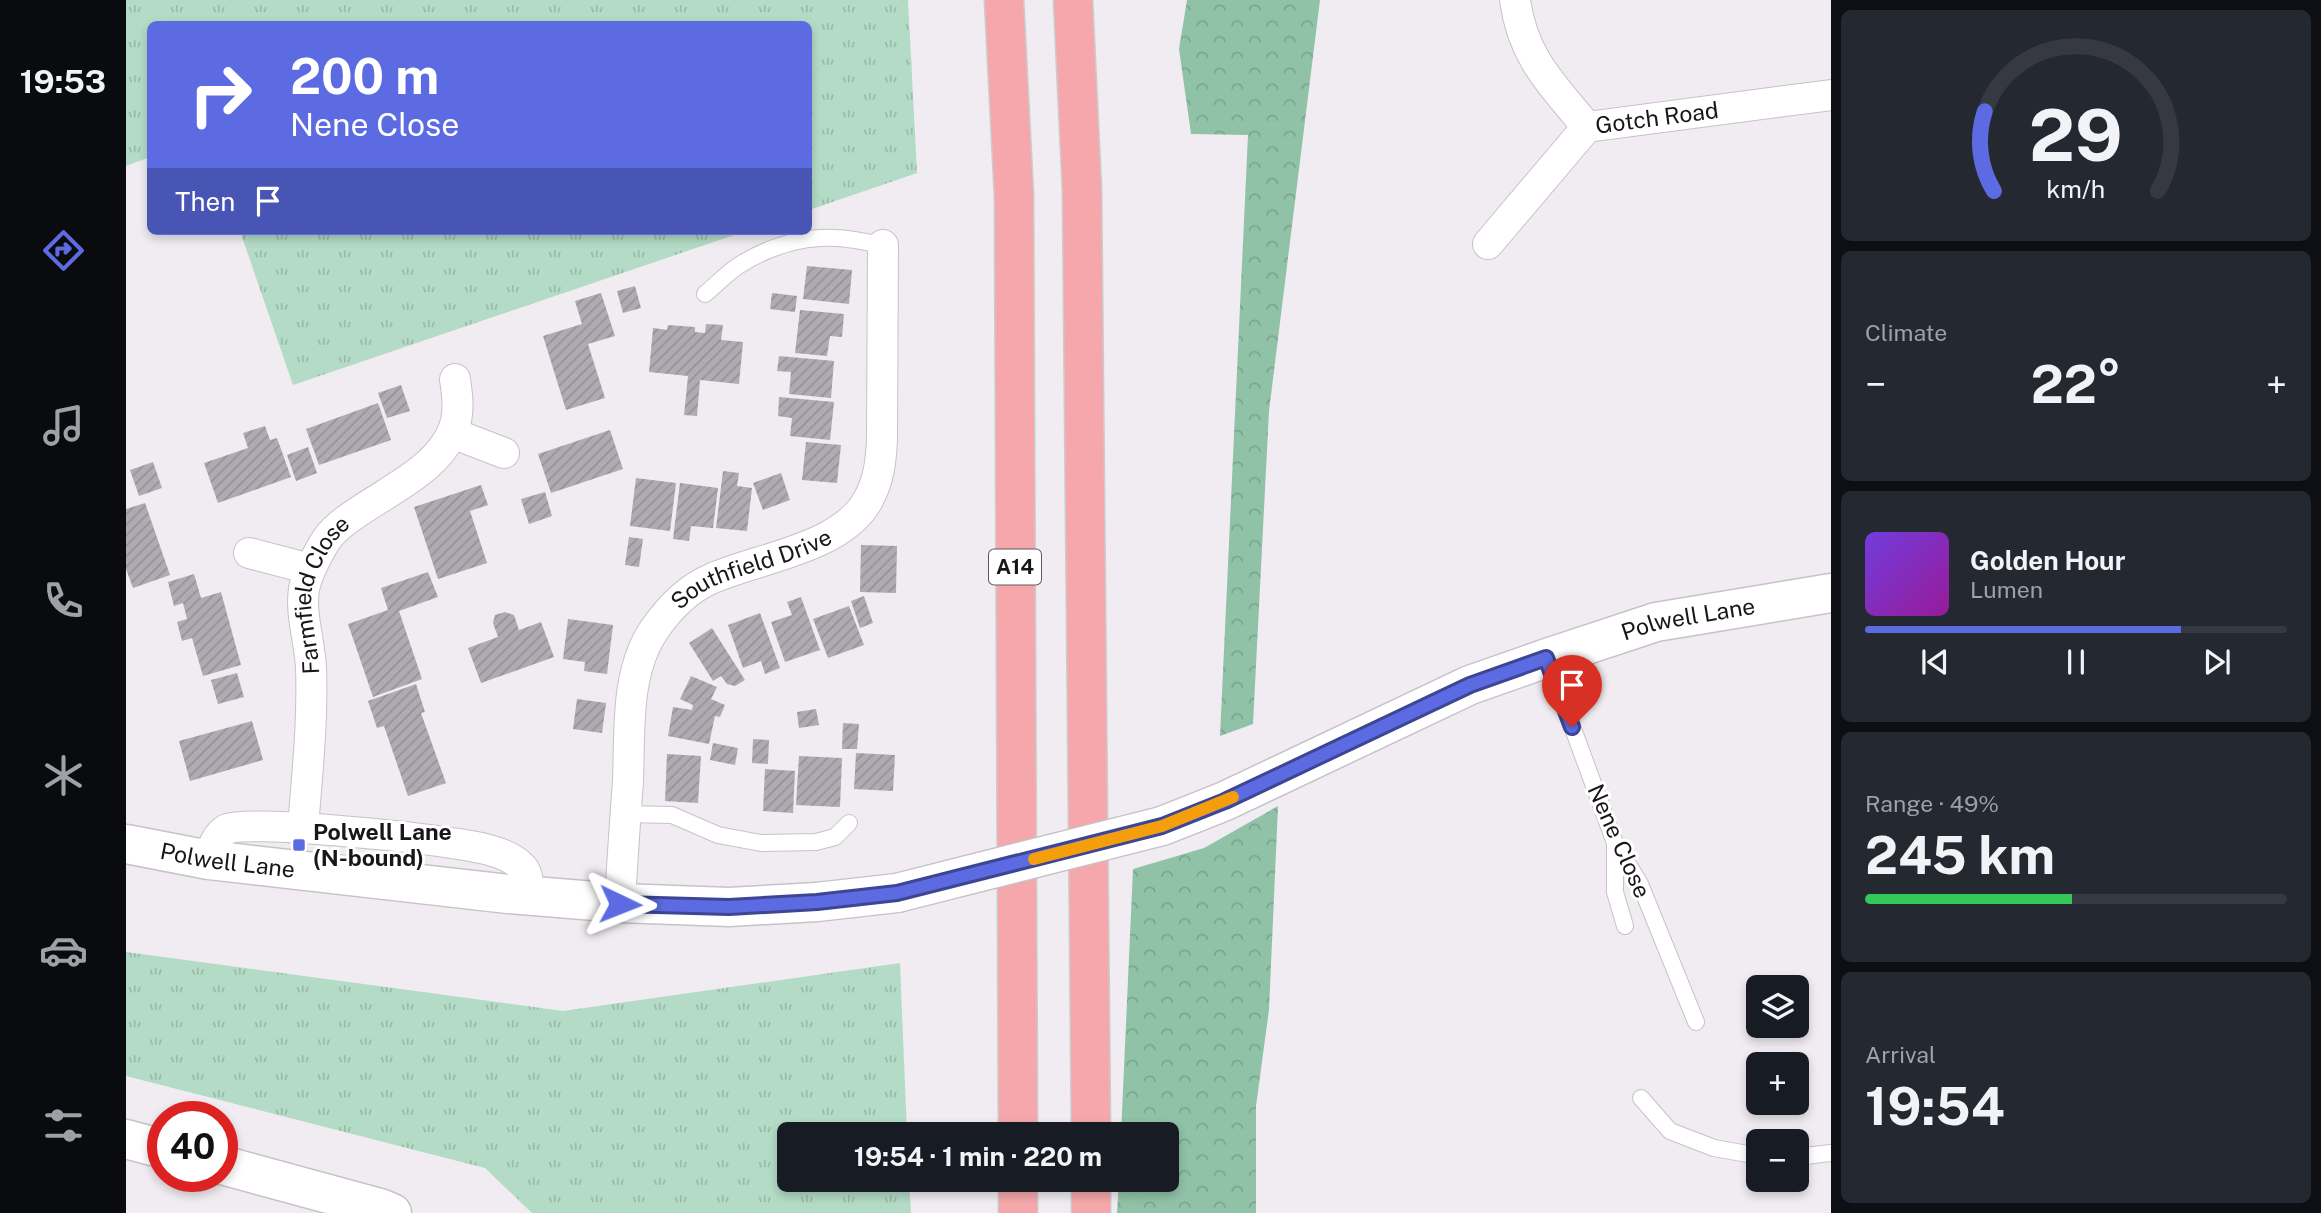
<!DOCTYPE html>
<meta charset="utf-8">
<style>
:root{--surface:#171b24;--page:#242831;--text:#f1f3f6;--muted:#9ea1a6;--line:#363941;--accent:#5c6be2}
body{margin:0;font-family:"Public Sans",sans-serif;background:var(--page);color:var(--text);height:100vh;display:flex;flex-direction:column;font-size:26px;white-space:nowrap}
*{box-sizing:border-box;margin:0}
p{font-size:23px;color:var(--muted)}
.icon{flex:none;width:38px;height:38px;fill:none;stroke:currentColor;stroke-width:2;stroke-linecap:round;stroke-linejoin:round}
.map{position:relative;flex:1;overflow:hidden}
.side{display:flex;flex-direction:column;gap:10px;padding:10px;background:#0d0f14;width:490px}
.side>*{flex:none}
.guide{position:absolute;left:21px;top:21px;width:665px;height:214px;border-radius:10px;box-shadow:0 4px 10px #0003;background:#5c6be2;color:#fff;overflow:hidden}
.tools{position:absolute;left:1620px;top:975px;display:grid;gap:14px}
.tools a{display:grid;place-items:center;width:63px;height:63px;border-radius:10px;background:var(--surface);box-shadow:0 4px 10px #0003;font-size:35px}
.speed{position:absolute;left:21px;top:1101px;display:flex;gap:14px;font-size:35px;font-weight:700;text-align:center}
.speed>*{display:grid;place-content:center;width:91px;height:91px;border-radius:50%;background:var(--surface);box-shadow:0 4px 10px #0003;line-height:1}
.speed .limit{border:10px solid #d22;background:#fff;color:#111}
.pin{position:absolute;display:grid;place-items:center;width:60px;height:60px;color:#fff;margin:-72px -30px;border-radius:50% 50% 50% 0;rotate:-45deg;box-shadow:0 0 7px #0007}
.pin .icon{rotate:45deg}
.me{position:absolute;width:77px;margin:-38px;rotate:92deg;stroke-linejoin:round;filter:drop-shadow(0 0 5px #0008)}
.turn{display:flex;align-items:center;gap:24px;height:147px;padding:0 28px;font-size:32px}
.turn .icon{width:91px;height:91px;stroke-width:2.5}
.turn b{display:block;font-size:49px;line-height:60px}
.then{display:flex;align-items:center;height:66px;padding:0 28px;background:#0003;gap:14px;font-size:26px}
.big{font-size:52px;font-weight:700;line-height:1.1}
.side .widget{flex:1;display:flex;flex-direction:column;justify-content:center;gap:10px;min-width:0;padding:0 24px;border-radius:10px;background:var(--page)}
.side .dial{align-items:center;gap:0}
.dial svg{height:182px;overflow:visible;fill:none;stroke:var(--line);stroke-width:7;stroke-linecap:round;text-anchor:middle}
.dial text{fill:var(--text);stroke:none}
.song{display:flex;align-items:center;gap:21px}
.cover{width:84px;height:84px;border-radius:10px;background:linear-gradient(135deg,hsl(260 70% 55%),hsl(300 70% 35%))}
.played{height:7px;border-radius:4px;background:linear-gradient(90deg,var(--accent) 75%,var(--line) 75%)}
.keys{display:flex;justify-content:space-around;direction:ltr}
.heat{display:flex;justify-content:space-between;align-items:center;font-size:38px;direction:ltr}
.charge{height:10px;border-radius:5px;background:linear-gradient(90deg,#34c759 49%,var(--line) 0)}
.trip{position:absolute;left:651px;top:1122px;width:402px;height:70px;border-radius:10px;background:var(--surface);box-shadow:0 4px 10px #0003;font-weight:700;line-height:70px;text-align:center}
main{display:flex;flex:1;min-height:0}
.menu{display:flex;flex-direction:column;width:126px;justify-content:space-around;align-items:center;background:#090b0e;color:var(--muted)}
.menu .icon{width:49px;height:49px}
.menu .active{color:var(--accent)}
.menu b{font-size:32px;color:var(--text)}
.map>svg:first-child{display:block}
.grass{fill:url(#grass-tufts)}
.forest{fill:url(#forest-crowns)}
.building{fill:url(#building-hatch)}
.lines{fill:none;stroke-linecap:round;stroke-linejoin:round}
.lane-casing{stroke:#c7c2c7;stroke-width:18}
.street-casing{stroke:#c7c2c7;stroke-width:32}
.secondary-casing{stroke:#c7c2c7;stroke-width:41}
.highway-casing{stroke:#ccc;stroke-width:41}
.lane{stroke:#fff;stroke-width:16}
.street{stroke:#fff;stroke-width:30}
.secondary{stroke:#fff;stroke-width:38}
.highway{stroke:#f6a7ab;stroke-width:38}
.secondary-bridge-casing{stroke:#c7c2c7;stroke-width:41;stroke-linecap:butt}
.secondary-bridge{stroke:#fff;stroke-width:38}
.route-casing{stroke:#3c4693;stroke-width:18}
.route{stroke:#5c6be2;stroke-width:12}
.slow{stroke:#f59e0b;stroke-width:12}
.poi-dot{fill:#5c6be2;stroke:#fff;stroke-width:2.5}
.labels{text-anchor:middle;stroke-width:6;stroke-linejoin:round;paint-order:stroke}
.shield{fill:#fff;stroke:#5d5c5d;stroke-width:2}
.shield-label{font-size:21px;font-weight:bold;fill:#181618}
.street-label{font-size:23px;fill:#181618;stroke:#fff}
.poi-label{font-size:23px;font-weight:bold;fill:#181618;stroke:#fff;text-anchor:start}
</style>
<main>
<nav class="menu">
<b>19:53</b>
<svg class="icon active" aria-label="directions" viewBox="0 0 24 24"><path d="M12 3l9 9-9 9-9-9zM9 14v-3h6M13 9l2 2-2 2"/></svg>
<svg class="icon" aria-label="music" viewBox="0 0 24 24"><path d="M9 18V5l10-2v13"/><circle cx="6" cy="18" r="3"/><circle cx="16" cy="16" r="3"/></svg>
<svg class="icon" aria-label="phone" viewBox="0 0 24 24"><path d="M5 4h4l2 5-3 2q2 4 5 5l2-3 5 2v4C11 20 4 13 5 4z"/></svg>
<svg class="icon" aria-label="climate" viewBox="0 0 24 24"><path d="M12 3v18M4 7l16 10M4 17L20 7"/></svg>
<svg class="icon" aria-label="car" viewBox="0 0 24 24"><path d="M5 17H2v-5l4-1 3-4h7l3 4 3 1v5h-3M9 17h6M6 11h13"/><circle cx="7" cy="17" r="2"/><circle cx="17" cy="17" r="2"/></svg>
<svg class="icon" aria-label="filters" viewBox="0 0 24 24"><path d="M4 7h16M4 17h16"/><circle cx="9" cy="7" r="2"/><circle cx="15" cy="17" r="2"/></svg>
</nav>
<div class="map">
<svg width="1705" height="1213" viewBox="0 0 1705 1213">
<defs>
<pattern id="grass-tufts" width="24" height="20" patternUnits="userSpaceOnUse" patternTransform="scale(1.75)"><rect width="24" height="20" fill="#b3dbc5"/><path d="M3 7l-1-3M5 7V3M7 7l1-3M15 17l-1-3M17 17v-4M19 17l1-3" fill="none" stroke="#99bba8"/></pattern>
<pattern id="forest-crowns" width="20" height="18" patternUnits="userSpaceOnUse" patternTransform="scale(1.75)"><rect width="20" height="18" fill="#90c2a7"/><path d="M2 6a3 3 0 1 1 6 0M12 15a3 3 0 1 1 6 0" fill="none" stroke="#7ba68f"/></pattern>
<pattern id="building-hatch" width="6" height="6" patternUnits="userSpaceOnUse" patternTransform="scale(1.75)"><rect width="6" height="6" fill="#aeacb2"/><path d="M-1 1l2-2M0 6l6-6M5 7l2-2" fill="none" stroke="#959398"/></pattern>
</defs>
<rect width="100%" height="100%" fill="#f0ecf1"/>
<g class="grass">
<polygon points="0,0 782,0 791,173 683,210 682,24 24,24 24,157 0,166"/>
<polygon points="114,231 620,231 167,385"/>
<polygon points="0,952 437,1011 774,963 781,1134 663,1134 663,1180 783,1180 785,1213 406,1213 359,1168 0,1076"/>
</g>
<g class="forest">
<polygon points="1061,0 1194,0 1143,411 1127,724 1094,736 1122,135 1065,134 1053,49"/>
<polygon points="1152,806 1143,1010 1130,1106 1130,1213 991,1213 993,1180 1041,1180 1041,1134 995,1134 1007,869 1078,848"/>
</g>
<g class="building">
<polygon points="681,266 726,270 723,304 677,299"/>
<polygon points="509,286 515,308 497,313 491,291"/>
<polygon points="475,293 489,336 462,344 479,398 440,410 417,336 456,324 449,301"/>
<polygon points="646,293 671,296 669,312 644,309"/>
<polygon points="674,310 718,314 716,337 704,336 701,356 669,353"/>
<polygon points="580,324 597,325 595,340 617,342 613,384 574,380 571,416 558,415 562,376 523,372 527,328 541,330 542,325 569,327 569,332 579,333"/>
<polygon points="653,356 708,361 705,398 663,394 665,372 651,371"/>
<polygon points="275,385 284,411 261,418 252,393"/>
<polygon points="653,397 708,402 704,440 664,436 666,418 652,416"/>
<polygon points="252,403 265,440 193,465 180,429"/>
<polygon points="139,426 144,440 151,438 165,477 92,503 78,463 122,448 117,433"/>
<polygon points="484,430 497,469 425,493 412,454"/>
<polygon points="680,442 715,445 711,483 676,480"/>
<polygon points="182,447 191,473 170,481 161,455"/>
<polygon points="27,462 36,488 13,496 4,470"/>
<polygon points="597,471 613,473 611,486 626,488 621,531 590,528"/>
<polygon points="655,473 664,500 637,510 627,483"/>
<polygon points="510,478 550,483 544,531 504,526"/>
<polygon points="554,483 592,488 587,528 565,526 563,541 547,539"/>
<polygon points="355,485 362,505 344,511 361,563 312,579 288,507"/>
<polygon points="419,492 426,516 403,524 395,499"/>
<polygon points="19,503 44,575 7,588 0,569 0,509"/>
<polygon points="503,537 517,539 513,567 499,565"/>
<polygon points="735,545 771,546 770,593 734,592"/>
<polygon points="302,572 312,597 273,611 296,679 247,697 222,624 262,610 255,588"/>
<polygon points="68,574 75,598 95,592 115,665 77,676 66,638 56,641 51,622 61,619 57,603 48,606 42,582"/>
<polygon points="738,596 747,623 734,628 725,601"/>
<polygon points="675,597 694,650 659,662 645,622 666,615 661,602"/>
<polygon points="723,606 738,645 702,658 687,619"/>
<polygon points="379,612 388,615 393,630 415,622 428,657 355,683 342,648 372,637 367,623 369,615"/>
<polygon points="634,613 654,668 639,674 635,661 617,668 602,625"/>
<polygon points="442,619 487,625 481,674 458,671 459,662 437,659"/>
<polygon points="586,628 619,680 609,686 601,684 595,676 587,681 563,643"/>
<polygon points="111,673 118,697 92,704 85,680"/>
<polygon points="565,676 591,687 585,699 599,705 594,717 589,716 583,744 542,736 547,707 566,710 567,705 554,699"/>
<polygon points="290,684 299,712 295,713 320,783 282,796 258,726 251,728 242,701"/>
<polygon points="451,699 480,703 476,733 447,729"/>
<polygon points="690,709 693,725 673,728 671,712"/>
<polygon points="126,721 137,760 64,781 53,741"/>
<polygon points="717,723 733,724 731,749 716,749"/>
<polygon points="627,739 643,740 642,764 626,763"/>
<polygon points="587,743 612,748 609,765 584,760"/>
<polygon points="730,753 769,755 767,791 728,789"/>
<polygon points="541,754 575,756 572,803 539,801"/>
<polygon points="673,756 716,758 714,807 670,805"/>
<polygon points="639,769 669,771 667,813 637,811"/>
</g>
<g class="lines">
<g class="lane-casing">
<g id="lane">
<path d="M 579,294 C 590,285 600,274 612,266 C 639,248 676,236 709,238 C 725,238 741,243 757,245"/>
<polyline points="1421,658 1489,843 1514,884 1570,1022"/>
<polyline points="500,814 546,815 592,835 635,843 690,842 709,837 723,823"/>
<polyline points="1489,846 1489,892 1499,926"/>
<polyline points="1515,1098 1544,1131 1588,1148 1633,1156"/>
<polyline points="1671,1157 1705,1153"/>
</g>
</g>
<g class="street-casing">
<g id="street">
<path id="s1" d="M 1389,0 C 1397,58 1426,84 1461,127 L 1705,95"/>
<polyline points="1362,244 1461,127"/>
<polyline points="326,433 378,453"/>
<polyline points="123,553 184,569"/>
<path id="s2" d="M 177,828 C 181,775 187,722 185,668 C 184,643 174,614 178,589 C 181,574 189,559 197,545 C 206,529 220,520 235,510 C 269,487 320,464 330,421 C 333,407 331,393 329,379"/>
<path d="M 83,860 C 87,848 89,836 101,829 C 119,819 295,838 325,843 C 346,846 379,850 395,866 C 403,873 402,886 403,896"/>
<path id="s3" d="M 494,903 C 496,863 499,822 502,781 C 504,732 499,673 528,630 C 543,608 563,588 587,578 C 633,558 716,548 742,500 C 753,480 755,461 756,439 L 757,245"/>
</g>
</g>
<g class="secondary-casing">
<g id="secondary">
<path id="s4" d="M 1069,813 L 1099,801 L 1344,685 L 1421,658 L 1530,622 L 1705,593"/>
<path id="s5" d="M 0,844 L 83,860 L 382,894 L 494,903 L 603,907 L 691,902 L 771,893"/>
<polyline points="0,1139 37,1149"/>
<polyline points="96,1165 254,1208 266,1213"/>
</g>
</g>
<g class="highway-casing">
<g id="highway">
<polyline points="878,0 888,196 892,1134"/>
<polyline points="947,0 956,190 965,1134"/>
<polyline points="892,1180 892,1213"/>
<polyline points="965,1213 965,1180"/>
</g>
</g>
<use href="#lane" class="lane"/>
<use href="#street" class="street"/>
<use href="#secondary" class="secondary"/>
<use href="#highway" class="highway"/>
<g class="secondary-bridge-casing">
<polyline id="secondary-bridge" points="771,893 1036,826 1069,813"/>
</g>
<use href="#secondary-bridge" class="secondary-bridge"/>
</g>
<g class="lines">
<g class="route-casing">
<polyline id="route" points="494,904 603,907 691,902 771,893 1036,826 1099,801 1344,685 1420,658 1446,727"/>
</g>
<use href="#route" class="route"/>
<polyline class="slow" points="908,859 1036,826 1107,797"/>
</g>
<rect class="poi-dot" x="166" y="838" width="14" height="14" rx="3.5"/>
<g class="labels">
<rect class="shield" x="863" y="549.5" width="52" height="35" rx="5"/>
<g class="shield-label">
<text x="889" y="574">A14</text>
</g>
<g class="street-label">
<text dy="8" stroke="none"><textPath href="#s1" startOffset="219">Gotch Road</textPath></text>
<text dy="8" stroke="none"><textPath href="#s3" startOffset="396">Southfield Drive</textPath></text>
<text dy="8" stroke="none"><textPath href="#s2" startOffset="238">Farmfield Close</textPath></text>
<text dy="8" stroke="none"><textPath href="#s4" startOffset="532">Polwell Lane</textPath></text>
<text transform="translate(1493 841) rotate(66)" y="8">Nene Close</text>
<text dy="8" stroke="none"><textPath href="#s5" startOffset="103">Polwell Lane</textPath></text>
</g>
<g class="poi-label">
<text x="187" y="840">Polwell Lane<tspan x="187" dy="26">(N-bound)</tspan></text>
</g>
</g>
</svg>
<div class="tools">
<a><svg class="icon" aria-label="layers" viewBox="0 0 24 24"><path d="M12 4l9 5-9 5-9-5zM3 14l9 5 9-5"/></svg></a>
<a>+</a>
<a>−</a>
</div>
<div class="speed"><div class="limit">40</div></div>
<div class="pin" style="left:1446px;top:727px;background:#d93025"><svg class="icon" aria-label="arrive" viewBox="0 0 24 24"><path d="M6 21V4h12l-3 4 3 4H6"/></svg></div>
<svg class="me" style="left:494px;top:904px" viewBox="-20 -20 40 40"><path d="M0-17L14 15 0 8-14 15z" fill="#5c6be2" stroke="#fff" stroke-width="4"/></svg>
<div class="trip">19:54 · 1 min · 220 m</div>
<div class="guide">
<div class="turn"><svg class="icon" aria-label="right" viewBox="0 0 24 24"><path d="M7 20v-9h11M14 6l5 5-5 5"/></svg><div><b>200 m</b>Nene Close</div></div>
<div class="then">Then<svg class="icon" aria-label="arrive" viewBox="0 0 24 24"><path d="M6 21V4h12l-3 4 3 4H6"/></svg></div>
</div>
</div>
<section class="side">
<div class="widget dial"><svg viewBox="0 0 100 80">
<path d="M14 69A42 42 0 1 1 86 69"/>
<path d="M14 69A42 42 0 0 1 10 34" stroke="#5c6be2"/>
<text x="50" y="56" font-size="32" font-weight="700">29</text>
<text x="50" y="72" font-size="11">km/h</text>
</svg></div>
<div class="widget"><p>Climate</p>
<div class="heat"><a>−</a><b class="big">22°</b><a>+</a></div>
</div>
<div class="widget">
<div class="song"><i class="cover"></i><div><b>Golden Hour</b><p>Lumen</p></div></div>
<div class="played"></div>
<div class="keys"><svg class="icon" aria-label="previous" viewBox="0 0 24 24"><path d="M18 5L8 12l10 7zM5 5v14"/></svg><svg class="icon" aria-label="pause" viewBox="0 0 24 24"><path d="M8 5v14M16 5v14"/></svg><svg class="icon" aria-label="next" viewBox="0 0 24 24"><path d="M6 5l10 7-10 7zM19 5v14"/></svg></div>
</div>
<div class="widget"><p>Range · 49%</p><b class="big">245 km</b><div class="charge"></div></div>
<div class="widget"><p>Arrival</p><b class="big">19:54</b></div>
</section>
</main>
